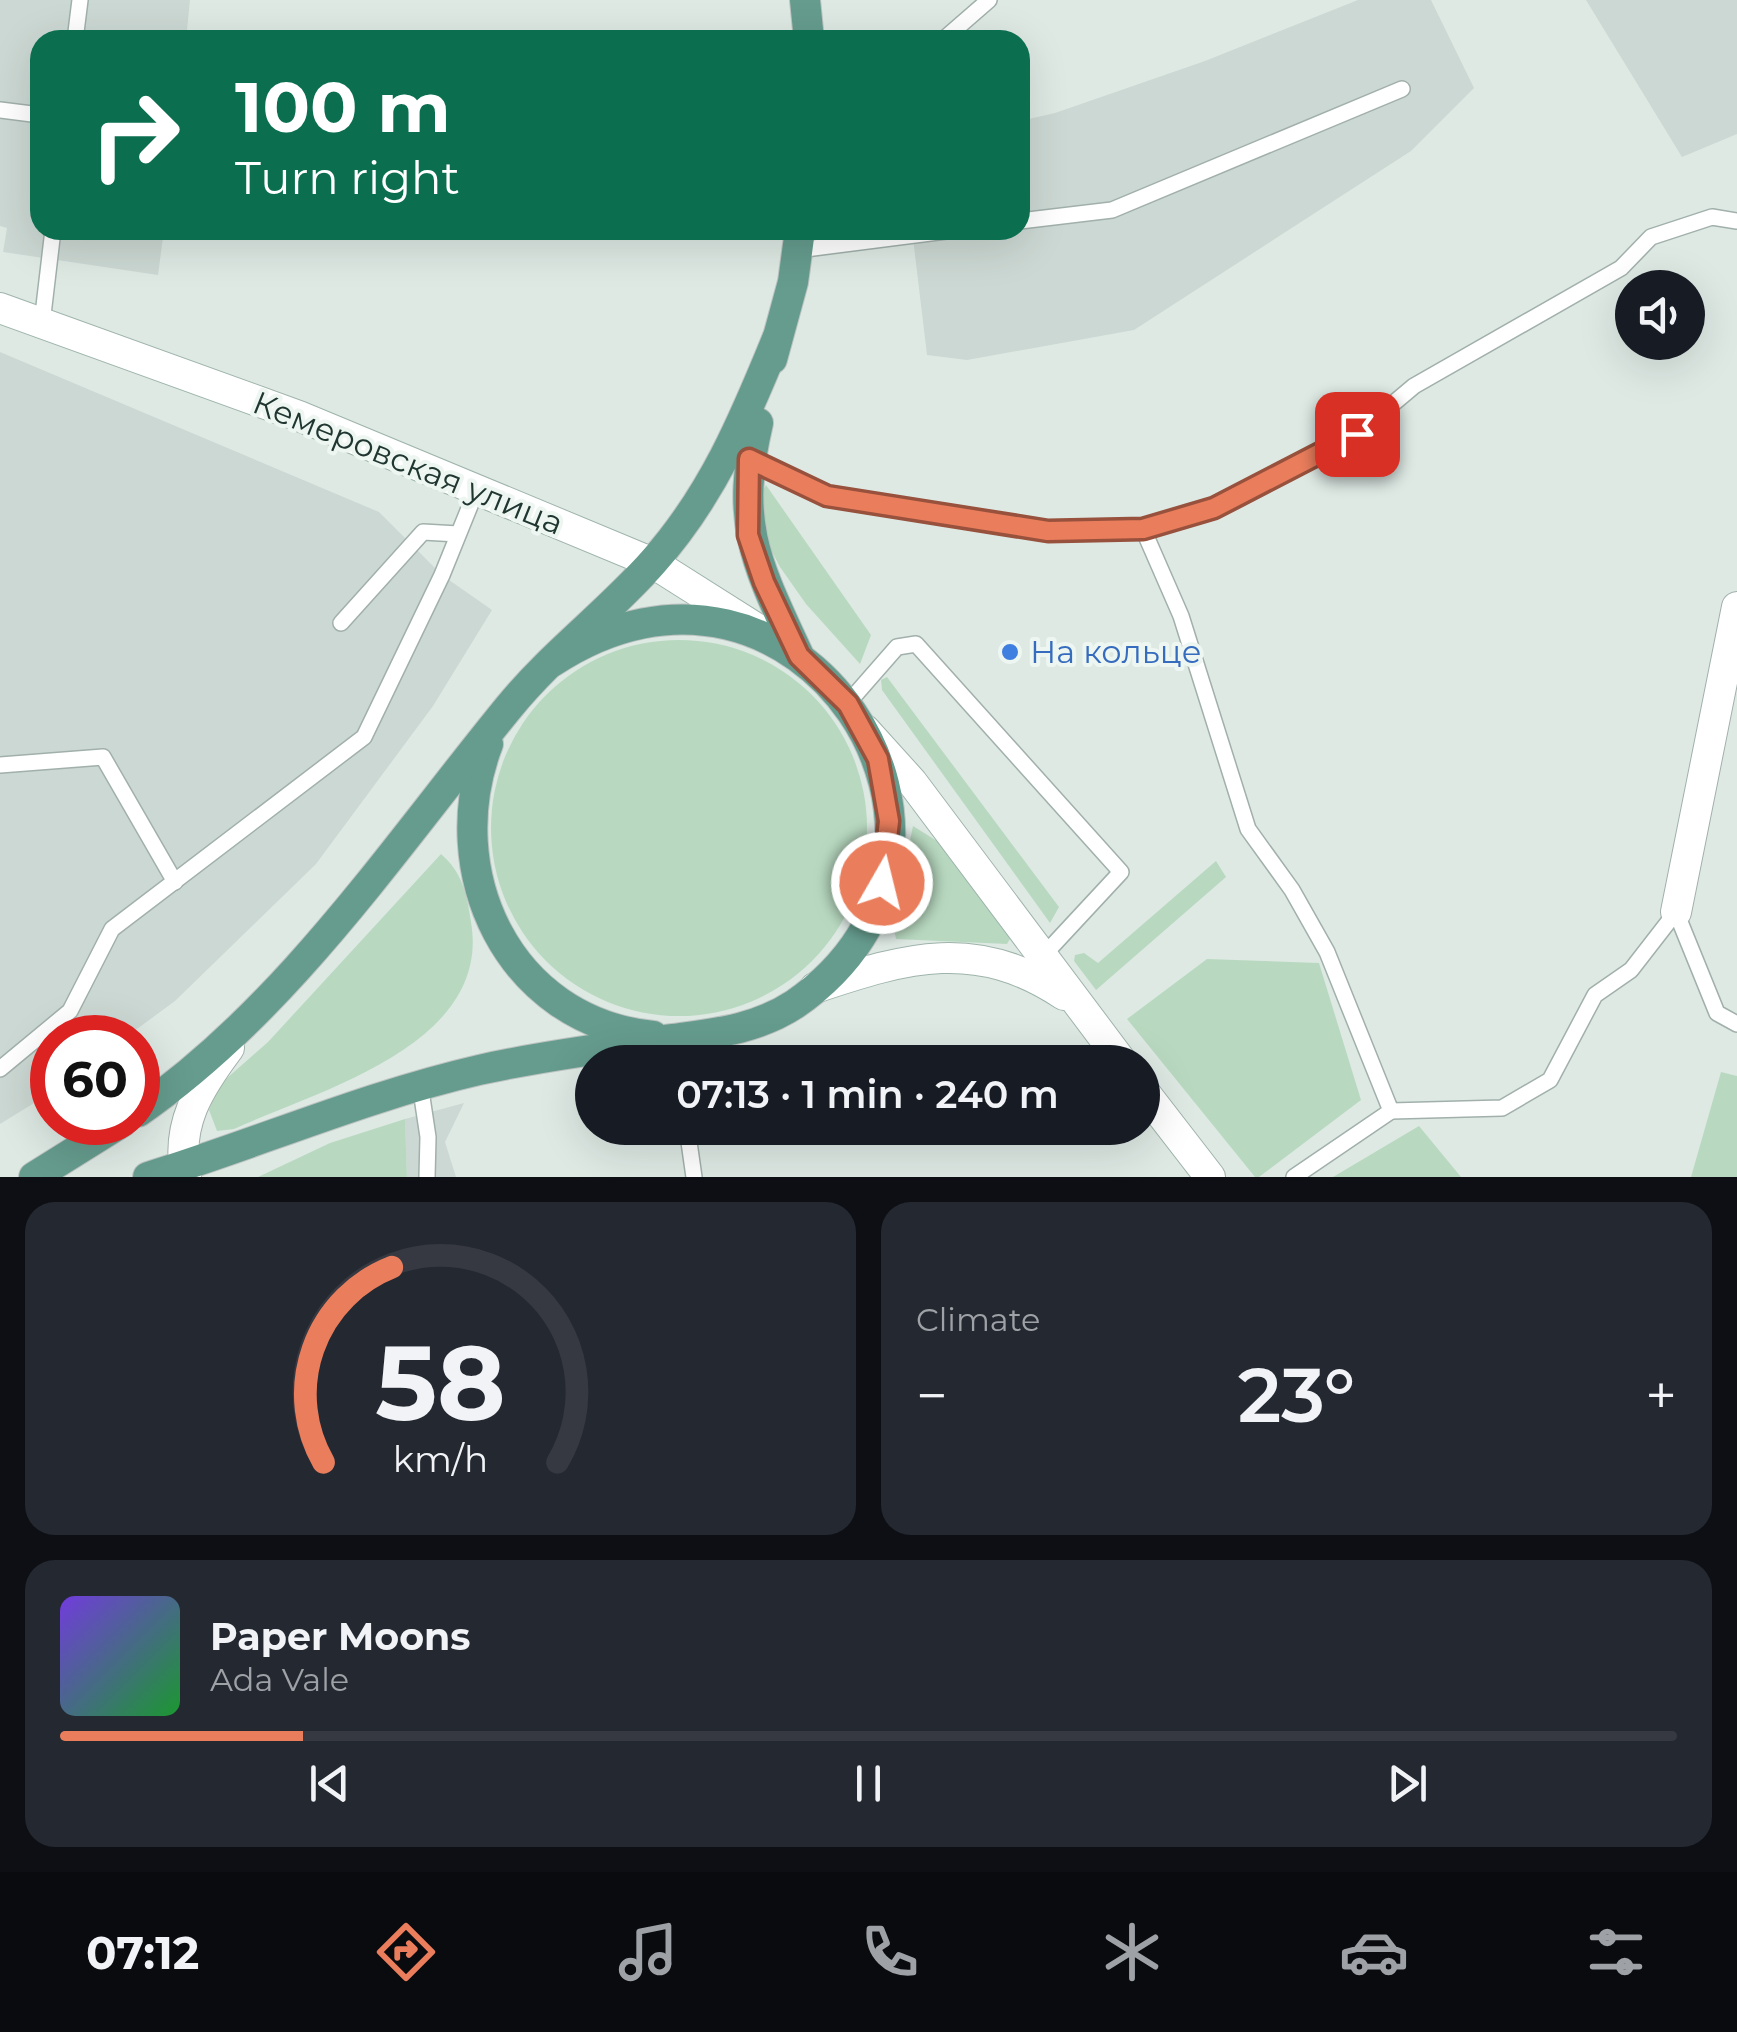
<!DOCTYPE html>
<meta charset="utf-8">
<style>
:root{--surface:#171b24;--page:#242831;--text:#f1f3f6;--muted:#9ea1a6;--line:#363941;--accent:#e97d5c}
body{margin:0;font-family:Montserrat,sans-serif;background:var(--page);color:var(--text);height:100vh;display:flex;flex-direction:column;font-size:38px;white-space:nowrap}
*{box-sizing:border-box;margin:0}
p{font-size:32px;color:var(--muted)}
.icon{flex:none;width:55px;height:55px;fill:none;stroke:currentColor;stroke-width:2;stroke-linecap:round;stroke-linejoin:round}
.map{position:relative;height:1177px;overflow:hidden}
.details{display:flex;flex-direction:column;gap:25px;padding:25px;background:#0d0f14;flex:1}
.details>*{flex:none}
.hud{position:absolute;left:30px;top:30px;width:1000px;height:210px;border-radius:30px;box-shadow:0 10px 40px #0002;background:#0b6e4f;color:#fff;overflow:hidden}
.tools{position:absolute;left:1615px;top:270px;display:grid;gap:20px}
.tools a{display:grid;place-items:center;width:90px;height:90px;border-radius:50%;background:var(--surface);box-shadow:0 10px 40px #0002;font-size:50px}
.speed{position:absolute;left:30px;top:1015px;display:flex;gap:20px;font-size:50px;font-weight:700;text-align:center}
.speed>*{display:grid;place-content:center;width:130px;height:130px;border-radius:50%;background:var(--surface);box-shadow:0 10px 40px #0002;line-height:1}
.speed .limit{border:15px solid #d22;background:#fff;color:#111}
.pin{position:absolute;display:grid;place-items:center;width:85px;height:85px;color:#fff;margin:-42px;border-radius:20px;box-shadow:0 5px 15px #0006}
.me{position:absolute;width:110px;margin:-55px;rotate:8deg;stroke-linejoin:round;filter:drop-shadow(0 0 8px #0008)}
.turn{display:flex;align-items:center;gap:35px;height:210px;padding:0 40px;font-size:45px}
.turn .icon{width:130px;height:130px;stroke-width:2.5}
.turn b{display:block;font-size:70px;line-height:85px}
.big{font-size:75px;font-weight:600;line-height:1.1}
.details .widget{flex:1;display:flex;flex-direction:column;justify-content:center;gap:15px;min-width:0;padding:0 35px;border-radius:30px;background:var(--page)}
.details .dial{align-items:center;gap:0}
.dial svg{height:260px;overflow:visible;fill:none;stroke:var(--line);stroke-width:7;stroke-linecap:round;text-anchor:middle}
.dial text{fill:var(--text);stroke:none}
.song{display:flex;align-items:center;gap:30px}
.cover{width:120px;height:120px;border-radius:15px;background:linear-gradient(135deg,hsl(260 70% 55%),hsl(130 70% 35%))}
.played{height:10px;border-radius:5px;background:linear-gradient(90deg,var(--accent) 15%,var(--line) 15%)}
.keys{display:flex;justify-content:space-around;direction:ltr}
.heat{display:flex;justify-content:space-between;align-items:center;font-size:55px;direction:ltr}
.details .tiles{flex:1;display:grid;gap:25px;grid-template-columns:1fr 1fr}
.widget:last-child{grid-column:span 2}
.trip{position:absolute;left:575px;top:1045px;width:585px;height:100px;border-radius:50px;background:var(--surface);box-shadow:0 10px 40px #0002;font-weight:600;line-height:100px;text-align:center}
.tab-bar{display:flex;height:160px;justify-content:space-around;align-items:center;background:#090b0e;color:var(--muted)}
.tab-bar .icon{width:70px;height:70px}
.tab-bar .selected{color:var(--accent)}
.tab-bar b{font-size:45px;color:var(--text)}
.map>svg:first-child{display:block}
.built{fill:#ccd8d3}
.green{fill:#b8d9c0}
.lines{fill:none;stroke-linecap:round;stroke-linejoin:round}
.service-casing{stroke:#a1b0ab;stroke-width:18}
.minor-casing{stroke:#a1b0ab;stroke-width:32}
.tertiary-casing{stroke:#a1b0ab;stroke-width:32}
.secondary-casing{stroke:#9eb4ab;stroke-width:32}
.primary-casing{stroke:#bcc3c1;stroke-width:32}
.service{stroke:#fff;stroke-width:15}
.minor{stroke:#fff;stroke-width:30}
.tertiary{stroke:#fff;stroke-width:30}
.secondary{stroke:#fff;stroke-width:30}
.primary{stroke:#659c8d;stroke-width:30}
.route-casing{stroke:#97513c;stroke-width:25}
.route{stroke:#e97d5c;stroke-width:18}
.shop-dot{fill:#3f7fe0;stroke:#eef6f2;stroke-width:4}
.labels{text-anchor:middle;stroke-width:8;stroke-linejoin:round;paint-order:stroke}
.street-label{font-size:32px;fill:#203731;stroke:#eef6f2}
.shop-label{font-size:32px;fill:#366cbe;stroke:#eef6f2;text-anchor:start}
</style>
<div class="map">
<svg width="1737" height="1177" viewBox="0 0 1737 1177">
<rect width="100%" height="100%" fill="#dee9e4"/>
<g class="built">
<polygon points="0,0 190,0 186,40 40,40 40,230 164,230 158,275 3,252 7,228 0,226"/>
<polygon points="1358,0 1431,0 1474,88 1411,151 1134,330 967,360 927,355 912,230 1020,230 1020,121 1055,113 1205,61"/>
<polygon points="1586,0 1737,0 1737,134 1682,157"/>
<polygon points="0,352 379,512 442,575 492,610 433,706 316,864 175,1001 126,1037 52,1038 52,1092 0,1124"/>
<polygon points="464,1103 445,1142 456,1177 407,1177 405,1119"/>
</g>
<g class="green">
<polygon points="766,485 871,635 860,664 806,604 780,567 769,546 760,495"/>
<circle cx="679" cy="828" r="188"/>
<polygon points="887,677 1059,907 1050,923 882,690 881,680"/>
<polygon points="913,826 937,841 1011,937 1007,944 896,939 893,925"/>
<path d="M 441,854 C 462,872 467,894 471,922 C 492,1045 319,1090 234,1129 L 217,1131 L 209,1110 L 218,1086 L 268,1042 Z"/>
<polygon points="1216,861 1226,877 1096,990 1074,961 1075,955 1084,953 1098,963"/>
<polygon points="1207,959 1319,963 1361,1100 1259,1177 1255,1177 1127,1019"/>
<polygon points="1721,1072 1737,1076 1737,1177 1691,1177"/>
<polygon points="405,1119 407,1177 258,1177 330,1143"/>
<polygon points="1419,1126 1461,1177 1333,1177"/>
</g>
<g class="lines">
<g class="service-casing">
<g id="service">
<polyline points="75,40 80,0"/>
<polyline points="943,40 989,0"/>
<polyline points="0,110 40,115"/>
<polyline points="1020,221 1112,210 1402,89"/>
<polyline points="798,250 954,230"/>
<polyline points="42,323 53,230"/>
<polyline points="749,459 827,495 1047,531 1143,529 1214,507 1357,434 1414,386 1621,268 1651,237 1712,217 1737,221"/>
<polyline points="1143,529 1181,616 1248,829 1292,890 1327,952 1391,1111 1502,1108 1550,1080 1595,995 1631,970 1676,912 1717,1013 1737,1024"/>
<polyline points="341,623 423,532 458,534"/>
<polyline points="848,703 897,647 916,644 1121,872 1042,957"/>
<polyline points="0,765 103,757 175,882"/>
<polyline points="0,1069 70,1011 112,929 364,737 442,575 476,491"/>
<polyline points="420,1084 428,1137 427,1177"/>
<polyline points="687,1128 694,1177"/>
<polyline points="1294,1177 1391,1111"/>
</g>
</g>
<g class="minor-casing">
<polyline id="minor" points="1676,912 1737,607"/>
</g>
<g class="tertiary-casing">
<path id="tertiary" d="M 186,1177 C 175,1125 199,1088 229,1048"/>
</g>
<g class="secondary-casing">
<g id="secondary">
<polyline points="0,308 299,416 653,563 759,630"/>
<polyline points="865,730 912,782 1122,1062"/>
<path d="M 815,988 C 907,957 977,937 1064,995"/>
<polyline points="1142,1089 1210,1177"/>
</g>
</g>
<g class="primary-casing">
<g id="primary">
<polyline points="805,0 809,40"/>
<polyline points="772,359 793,282 800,230"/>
<path d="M 758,423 C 734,525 757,565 799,656"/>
<path d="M 488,744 C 439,872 508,1021 653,1036"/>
<path d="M 138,1112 C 288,1008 395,846 509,707 C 552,654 608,613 653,562 C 712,496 744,420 777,339"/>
<polyline points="34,1177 122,1122"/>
<path d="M 148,1177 C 258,1143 366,1096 479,1070 C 542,1056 609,1047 673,1039 C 717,1033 757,1029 795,1004 C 1024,846 799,499 552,662"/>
</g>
</g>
<use href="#service" class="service"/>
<use href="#minor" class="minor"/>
<use href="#tertiary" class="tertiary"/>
<use href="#secondary" class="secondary"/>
<use href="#primary" class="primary"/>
</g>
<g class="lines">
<g class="route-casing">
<polyline id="route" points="882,883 889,821 878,759 848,704 799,656 764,582 748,535 749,459 827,496 1048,531 1143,529 1214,508 1357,434"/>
</g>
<use href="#route" class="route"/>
</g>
<circle class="shop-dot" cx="1010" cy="652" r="10"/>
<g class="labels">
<g class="street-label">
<text transform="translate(408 463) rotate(22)" y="11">Кемеровская улица</text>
</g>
<g class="shop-label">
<text x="1030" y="663">На кольце</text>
</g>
</g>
</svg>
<div class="tools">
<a><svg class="icon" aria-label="sound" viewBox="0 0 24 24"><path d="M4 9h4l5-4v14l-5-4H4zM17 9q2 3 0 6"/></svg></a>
</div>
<div class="speed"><div class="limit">60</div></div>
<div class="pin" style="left:1357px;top:434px;background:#d93025"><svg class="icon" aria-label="arrive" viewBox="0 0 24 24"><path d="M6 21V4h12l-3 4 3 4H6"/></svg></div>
<svg class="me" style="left:882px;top:883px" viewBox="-20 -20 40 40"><circle r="17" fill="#e97d5c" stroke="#fff" stroke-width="3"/><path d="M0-11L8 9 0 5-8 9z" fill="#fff"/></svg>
<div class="trip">07:13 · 1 min · 240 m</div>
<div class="hud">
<div class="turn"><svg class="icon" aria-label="right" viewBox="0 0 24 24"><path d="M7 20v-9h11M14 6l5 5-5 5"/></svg><div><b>100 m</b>Turn right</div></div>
</div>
</div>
<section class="details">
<div class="tiles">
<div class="widget dial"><svg viewBox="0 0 100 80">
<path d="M14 69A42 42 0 1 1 86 69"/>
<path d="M14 69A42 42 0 0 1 35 9" stroke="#e97d5c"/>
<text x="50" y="56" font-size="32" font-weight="700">58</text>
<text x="50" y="72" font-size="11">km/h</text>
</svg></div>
<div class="widget"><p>Climate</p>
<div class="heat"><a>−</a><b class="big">23°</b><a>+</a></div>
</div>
<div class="widget">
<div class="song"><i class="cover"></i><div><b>Paper Moons</b><p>Ada Vale</p></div></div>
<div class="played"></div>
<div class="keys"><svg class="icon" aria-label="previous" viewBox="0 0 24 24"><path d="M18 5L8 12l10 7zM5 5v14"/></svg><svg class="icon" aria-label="pause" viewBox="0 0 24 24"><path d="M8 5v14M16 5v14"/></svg><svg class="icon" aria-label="next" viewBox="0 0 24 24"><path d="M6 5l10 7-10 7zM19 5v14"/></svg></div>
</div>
</div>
</section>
<nav class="tab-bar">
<b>07:12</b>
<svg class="icon selected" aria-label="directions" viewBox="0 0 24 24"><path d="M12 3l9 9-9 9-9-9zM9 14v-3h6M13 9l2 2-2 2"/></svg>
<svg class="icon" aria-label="music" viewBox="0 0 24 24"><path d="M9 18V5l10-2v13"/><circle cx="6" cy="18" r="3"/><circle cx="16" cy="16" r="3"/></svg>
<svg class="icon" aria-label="phone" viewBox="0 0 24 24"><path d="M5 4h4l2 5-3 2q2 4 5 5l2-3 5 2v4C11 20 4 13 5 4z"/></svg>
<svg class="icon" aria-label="climate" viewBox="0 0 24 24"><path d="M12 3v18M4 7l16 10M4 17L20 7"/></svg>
<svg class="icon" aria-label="car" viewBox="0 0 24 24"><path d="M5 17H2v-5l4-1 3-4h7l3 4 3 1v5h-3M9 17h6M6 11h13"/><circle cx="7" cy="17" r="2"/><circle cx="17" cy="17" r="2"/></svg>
<svg class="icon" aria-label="filters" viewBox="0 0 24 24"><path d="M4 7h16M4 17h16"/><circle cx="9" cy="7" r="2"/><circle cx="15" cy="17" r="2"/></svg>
</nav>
